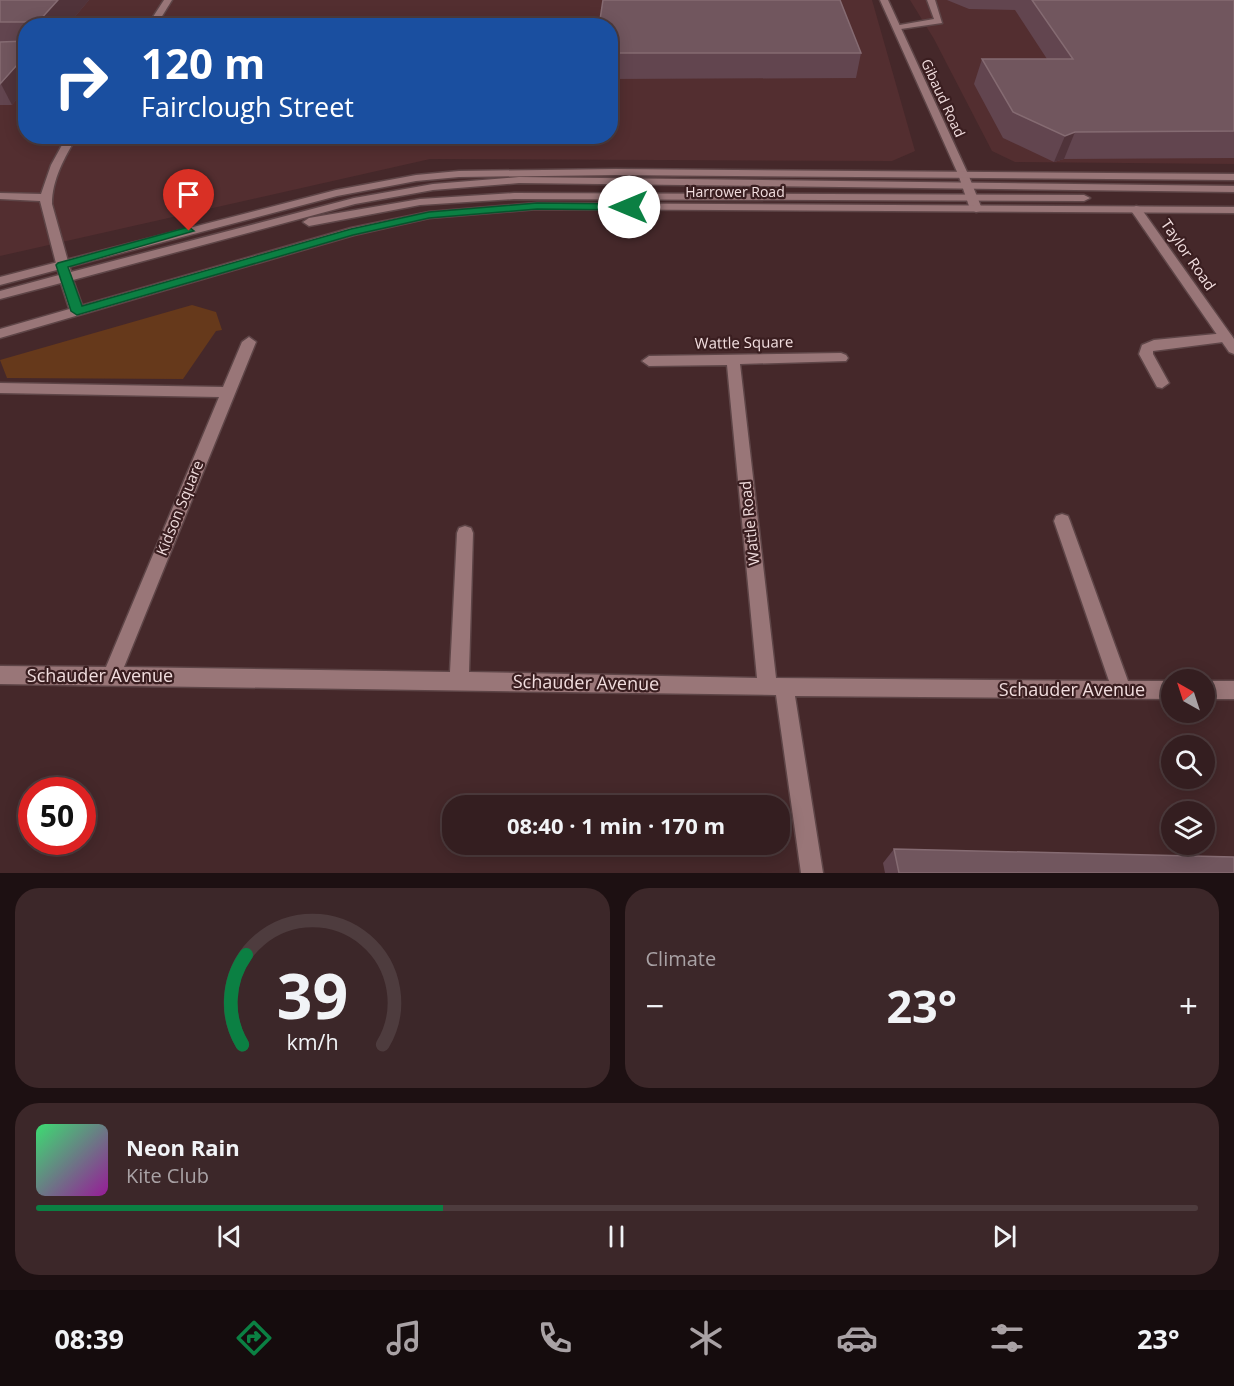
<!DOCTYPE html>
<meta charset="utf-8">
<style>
:root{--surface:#341e20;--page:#3c2729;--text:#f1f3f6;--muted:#a9a2a5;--line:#4e3c3e;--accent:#0b8043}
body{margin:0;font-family:"Open Sans",sans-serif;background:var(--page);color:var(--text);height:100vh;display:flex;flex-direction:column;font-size:22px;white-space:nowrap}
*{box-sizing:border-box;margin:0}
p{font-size:20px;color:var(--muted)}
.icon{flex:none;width:33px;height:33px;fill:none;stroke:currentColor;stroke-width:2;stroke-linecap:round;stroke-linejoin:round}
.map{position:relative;height:873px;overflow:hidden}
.sheet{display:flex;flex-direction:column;gap:15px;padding:15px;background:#1d1012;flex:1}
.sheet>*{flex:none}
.top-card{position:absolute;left:18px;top:18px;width:600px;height:126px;border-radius:24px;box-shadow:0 3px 15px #0003,0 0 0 2px var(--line);background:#1a4fa0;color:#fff;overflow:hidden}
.needle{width:39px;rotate:321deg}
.buttons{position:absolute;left:1161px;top:669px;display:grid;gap:12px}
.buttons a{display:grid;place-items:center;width:54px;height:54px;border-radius:50%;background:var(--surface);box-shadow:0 3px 15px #0003,0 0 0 2px var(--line);font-size:30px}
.speed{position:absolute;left:18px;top:777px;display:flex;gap:12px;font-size:30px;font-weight:700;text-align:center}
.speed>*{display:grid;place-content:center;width:78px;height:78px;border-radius:50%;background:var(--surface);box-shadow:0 3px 15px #0003,0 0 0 2px var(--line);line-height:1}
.speed .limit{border:9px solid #d22;background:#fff;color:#111}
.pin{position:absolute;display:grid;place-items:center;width:51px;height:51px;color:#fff;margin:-62px -26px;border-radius:50% 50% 50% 0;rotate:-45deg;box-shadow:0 0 6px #0007}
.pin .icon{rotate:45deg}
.me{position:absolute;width:66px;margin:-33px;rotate:270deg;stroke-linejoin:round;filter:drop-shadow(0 0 4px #0008)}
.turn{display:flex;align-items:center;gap:21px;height:126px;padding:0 24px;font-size:27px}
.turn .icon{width:78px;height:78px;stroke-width:2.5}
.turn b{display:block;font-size:42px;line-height:51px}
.big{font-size:45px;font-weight:700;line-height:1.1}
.sheet .tile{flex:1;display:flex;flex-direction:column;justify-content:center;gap:9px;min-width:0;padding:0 21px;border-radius:24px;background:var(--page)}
.sheet .dial{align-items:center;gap:0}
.dial svg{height:156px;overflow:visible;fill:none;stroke:var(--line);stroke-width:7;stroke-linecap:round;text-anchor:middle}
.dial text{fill:var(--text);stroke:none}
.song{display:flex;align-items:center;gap:18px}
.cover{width:72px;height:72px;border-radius:9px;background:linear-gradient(135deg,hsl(140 70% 55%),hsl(300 70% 35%))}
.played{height:6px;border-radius:3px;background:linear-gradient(90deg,var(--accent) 35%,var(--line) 35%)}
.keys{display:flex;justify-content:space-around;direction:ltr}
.heat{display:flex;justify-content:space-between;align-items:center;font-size:33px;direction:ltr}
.sheet .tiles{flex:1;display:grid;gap:15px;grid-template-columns:1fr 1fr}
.tile:last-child{grid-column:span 2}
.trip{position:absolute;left:442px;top:795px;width:348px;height:60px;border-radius:24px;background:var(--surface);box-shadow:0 3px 15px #0003,0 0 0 2px var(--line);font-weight:700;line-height:60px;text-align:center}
.tabs{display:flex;height:96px;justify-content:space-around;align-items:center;background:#150c0d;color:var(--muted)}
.tabs .icon{width:42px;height:42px}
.tabs .current{color:var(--accent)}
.tabs b{font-size:27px;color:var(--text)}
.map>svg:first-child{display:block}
.built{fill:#532e30;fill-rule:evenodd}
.green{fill:#66391b}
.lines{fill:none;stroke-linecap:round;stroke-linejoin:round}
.lane-casing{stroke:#5e4547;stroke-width:3}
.street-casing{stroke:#5e4547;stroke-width:3}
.secondary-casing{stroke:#5e4547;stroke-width:3}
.lane{fill:#997678;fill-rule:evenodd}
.street{fill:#997678;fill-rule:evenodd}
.secondary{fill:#997678;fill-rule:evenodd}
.wall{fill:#62454f}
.shaded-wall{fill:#50333a}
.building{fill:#71565e;stroke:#856b72;stroke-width:1.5}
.route{fill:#0b8043;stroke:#07532c;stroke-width:1.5}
.labels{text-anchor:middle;stroke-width:4.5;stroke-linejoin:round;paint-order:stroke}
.far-street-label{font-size:14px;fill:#f1ddde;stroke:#3a1e20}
.street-label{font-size:15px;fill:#f1ddde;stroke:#3a1e20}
.near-street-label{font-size:18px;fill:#f1ddde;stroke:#3a1e20}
</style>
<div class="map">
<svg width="1234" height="873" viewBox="0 0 1234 873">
<rect width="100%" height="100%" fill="#45282a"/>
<g class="built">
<path d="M 0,0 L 872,0 L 915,151 L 892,161 L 430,159 L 0,256 ZM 26,26 L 610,26 L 610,136 L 26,136 Z"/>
<polygon points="910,0 1234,0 1234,164 1015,162 992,151 934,39"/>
</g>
<polygon class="green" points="192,305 216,312 222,330 216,331 183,379 7,378 0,360"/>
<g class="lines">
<g class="lane-casing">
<g id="lane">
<polygon points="164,0 172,0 156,26 147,26"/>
<polygon points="927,0 935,0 942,23 894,30 894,26 934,19"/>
<path d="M 67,136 L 77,136 C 65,157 52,179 52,204 L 71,272 L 354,198 L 433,184 L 519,177 L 1234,186 L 1234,192 L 519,183 L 433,190 L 355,204 L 73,280 L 84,311 L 77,315 L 70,311 L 61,283 L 0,299 L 0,291 L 59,275 L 40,201 L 0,199 L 0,193 L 41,194 L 51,165 Z"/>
<polygon points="514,193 1084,195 1090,198 1084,201 514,199 420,205 309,226 303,222 309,218 420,199"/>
<polygon points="1226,333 1231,335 1233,338 1231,341 1153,351 1153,354 1169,383 1162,388 1157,387 1139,354 1142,345 1154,340"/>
</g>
</g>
<g class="street-casing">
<g id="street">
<polygon points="880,0 888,0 968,174 982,209 980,211 976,212 970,209 958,174"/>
<polygon points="1136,206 1140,207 1234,339 1234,354 1229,352 1130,209"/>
<polygon points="249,337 256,342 124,667 450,672 457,533 459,528 465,526 471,528 473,533 469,672 757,678 727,365 649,366 642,361 649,356 841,353 846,355 848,358 846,361 740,364 776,678 1109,681 1054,521 1056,516 1062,514 1068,516 1070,521 1128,681 1172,681 1172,699 795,696 823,873 801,873 776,695 0,684 0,666 106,667 219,397 0,393 0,383 223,387 242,342"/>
<rect x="1204" y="681" width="30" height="18"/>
</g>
</g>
<g class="secondary-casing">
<g id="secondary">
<polygon points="616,169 1234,174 1234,180 616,175 459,177 416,181 337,196 0,285 0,277 336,190 416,175 459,171"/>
<polygon points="537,203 1234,207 1234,213 537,209 429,218 354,235 0,338 0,329 351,228 429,212"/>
</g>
</g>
<use href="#lane" class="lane"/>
<use href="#street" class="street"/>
<use href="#secondary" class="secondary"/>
</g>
<g class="wall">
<polygon points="0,0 89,0 67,26 26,26 26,88 12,105 0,105"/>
<polygon points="947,0 1234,0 1234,158 1064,159 1054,162 1003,138 974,84 982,59 1047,59 1015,10 969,9"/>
<polygon points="610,26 861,53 856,78 610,79"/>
<polygon points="894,849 1234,873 885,873 883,863"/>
</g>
<g class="shaded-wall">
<polygon points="58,0 89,0 67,26 40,26 38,22"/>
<polygon points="26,55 26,88 12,105 1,84"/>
<polygon points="1075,132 1064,159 1054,162 1065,136"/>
</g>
<g class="building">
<polygon points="0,0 58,0 38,22 0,22"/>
<polygon points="603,0 840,0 861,53 610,53 610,26 599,26"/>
<polygon points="1032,0 1234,0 1234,131 1075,132 1065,136 1013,112 982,59 1073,59"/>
<polygon points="26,41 26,55 0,84 0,42"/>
<polygon points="894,849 1234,857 1234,873 899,873"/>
</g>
<polygon class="route" points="537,203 629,204 635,207 629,210 537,209 429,218 353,235 77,315 71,311 56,265 58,263 185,228 189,227 194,231 68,267 82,306 351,229 429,212"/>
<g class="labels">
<g class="far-street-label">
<text transform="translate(943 98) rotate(65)" y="5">Gibaud Road</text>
<text x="735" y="197">Harrower Road</text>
</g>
<g class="street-label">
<text transform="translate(1188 255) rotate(55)" y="5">Taylor Road</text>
<text transform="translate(744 343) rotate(-1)" y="5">Wattle Square</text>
<text transform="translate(180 508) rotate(-68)" y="5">Kidson Square</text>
<text transform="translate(750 523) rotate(-96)" y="5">Wattle Road</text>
</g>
<g class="near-street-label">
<text x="100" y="682">Schauder Avenue</text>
<text transform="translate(586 683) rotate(1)" y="6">Schauder Avenue</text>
<text x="1072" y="696">Schauder Avenue</text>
</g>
</g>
</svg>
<div class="buttons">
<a><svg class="needle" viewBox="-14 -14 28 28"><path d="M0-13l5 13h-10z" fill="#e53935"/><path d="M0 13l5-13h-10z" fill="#a9a2a5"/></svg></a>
<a><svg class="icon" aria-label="search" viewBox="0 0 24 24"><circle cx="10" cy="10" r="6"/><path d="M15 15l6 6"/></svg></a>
<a><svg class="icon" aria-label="layers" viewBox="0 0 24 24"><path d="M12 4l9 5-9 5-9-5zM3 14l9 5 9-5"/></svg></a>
</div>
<div class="speed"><div class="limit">50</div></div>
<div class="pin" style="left:189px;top:231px;background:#d93025"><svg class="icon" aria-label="arrive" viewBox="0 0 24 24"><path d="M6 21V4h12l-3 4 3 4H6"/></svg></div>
<svg class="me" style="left:629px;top:207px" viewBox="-20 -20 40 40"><circle r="19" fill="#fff"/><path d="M0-13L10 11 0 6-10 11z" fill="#0b8043"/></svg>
<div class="trip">08:40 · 1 min · 170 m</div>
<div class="top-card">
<div class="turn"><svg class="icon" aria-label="right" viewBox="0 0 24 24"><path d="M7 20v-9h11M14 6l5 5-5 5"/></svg><div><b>120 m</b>Fairclough Street</div></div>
</div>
</div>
<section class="sheet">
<div class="tiles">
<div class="tile dial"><svg viewBox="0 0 100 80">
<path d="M14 69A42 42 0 1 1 86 69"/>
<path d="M14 69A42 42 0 0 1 16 23" stroke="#0b8043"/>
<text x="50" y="56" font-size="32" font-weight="700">39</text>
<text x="50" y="72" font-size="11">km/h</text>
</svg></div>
<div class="tile"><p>Climate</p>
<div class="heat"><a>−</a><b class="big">23°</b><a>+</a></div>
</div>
<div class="tile">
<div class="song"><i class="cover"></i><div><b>Neon Rain</b><p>Kite Club</p></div></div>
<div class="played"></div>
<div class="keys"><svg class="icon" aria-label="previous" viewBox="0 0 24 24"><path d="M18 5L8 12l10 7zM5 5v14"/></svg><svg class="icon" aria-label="pause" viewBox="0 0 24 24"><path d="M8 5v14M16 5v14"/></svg><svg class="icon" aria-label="next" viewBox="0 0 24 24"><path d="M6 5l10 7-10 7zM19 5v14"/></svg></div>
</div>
</div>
</section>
<nav class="tabs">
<b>08:39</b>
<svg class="icon current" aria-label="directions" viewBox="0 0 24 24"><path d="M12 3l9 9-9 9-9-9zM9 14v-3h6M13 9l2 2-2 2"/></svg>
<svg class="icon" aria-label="music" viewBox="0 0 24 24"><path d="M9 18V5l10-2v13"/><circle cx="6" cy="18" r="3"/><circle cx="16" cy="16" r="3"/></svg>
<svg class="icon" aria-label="phone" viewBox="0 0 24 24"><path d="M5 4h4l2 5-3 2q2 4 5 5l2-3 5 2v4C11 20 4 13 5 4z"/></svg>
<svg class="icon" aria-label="climate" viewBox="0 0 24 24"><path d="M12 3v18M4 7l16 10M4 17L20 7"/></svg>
<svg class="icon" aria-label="car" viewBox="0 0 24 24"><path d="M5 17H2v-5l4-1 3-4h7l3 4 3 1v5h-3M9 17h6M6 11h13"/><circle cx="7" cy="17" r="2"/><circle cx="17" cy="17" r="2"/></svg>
<svg class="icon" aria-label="filters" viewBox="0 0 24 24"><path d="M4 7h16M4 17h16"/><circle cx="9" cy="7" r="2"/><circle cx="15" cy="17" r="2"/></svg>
<b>23°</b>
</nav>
